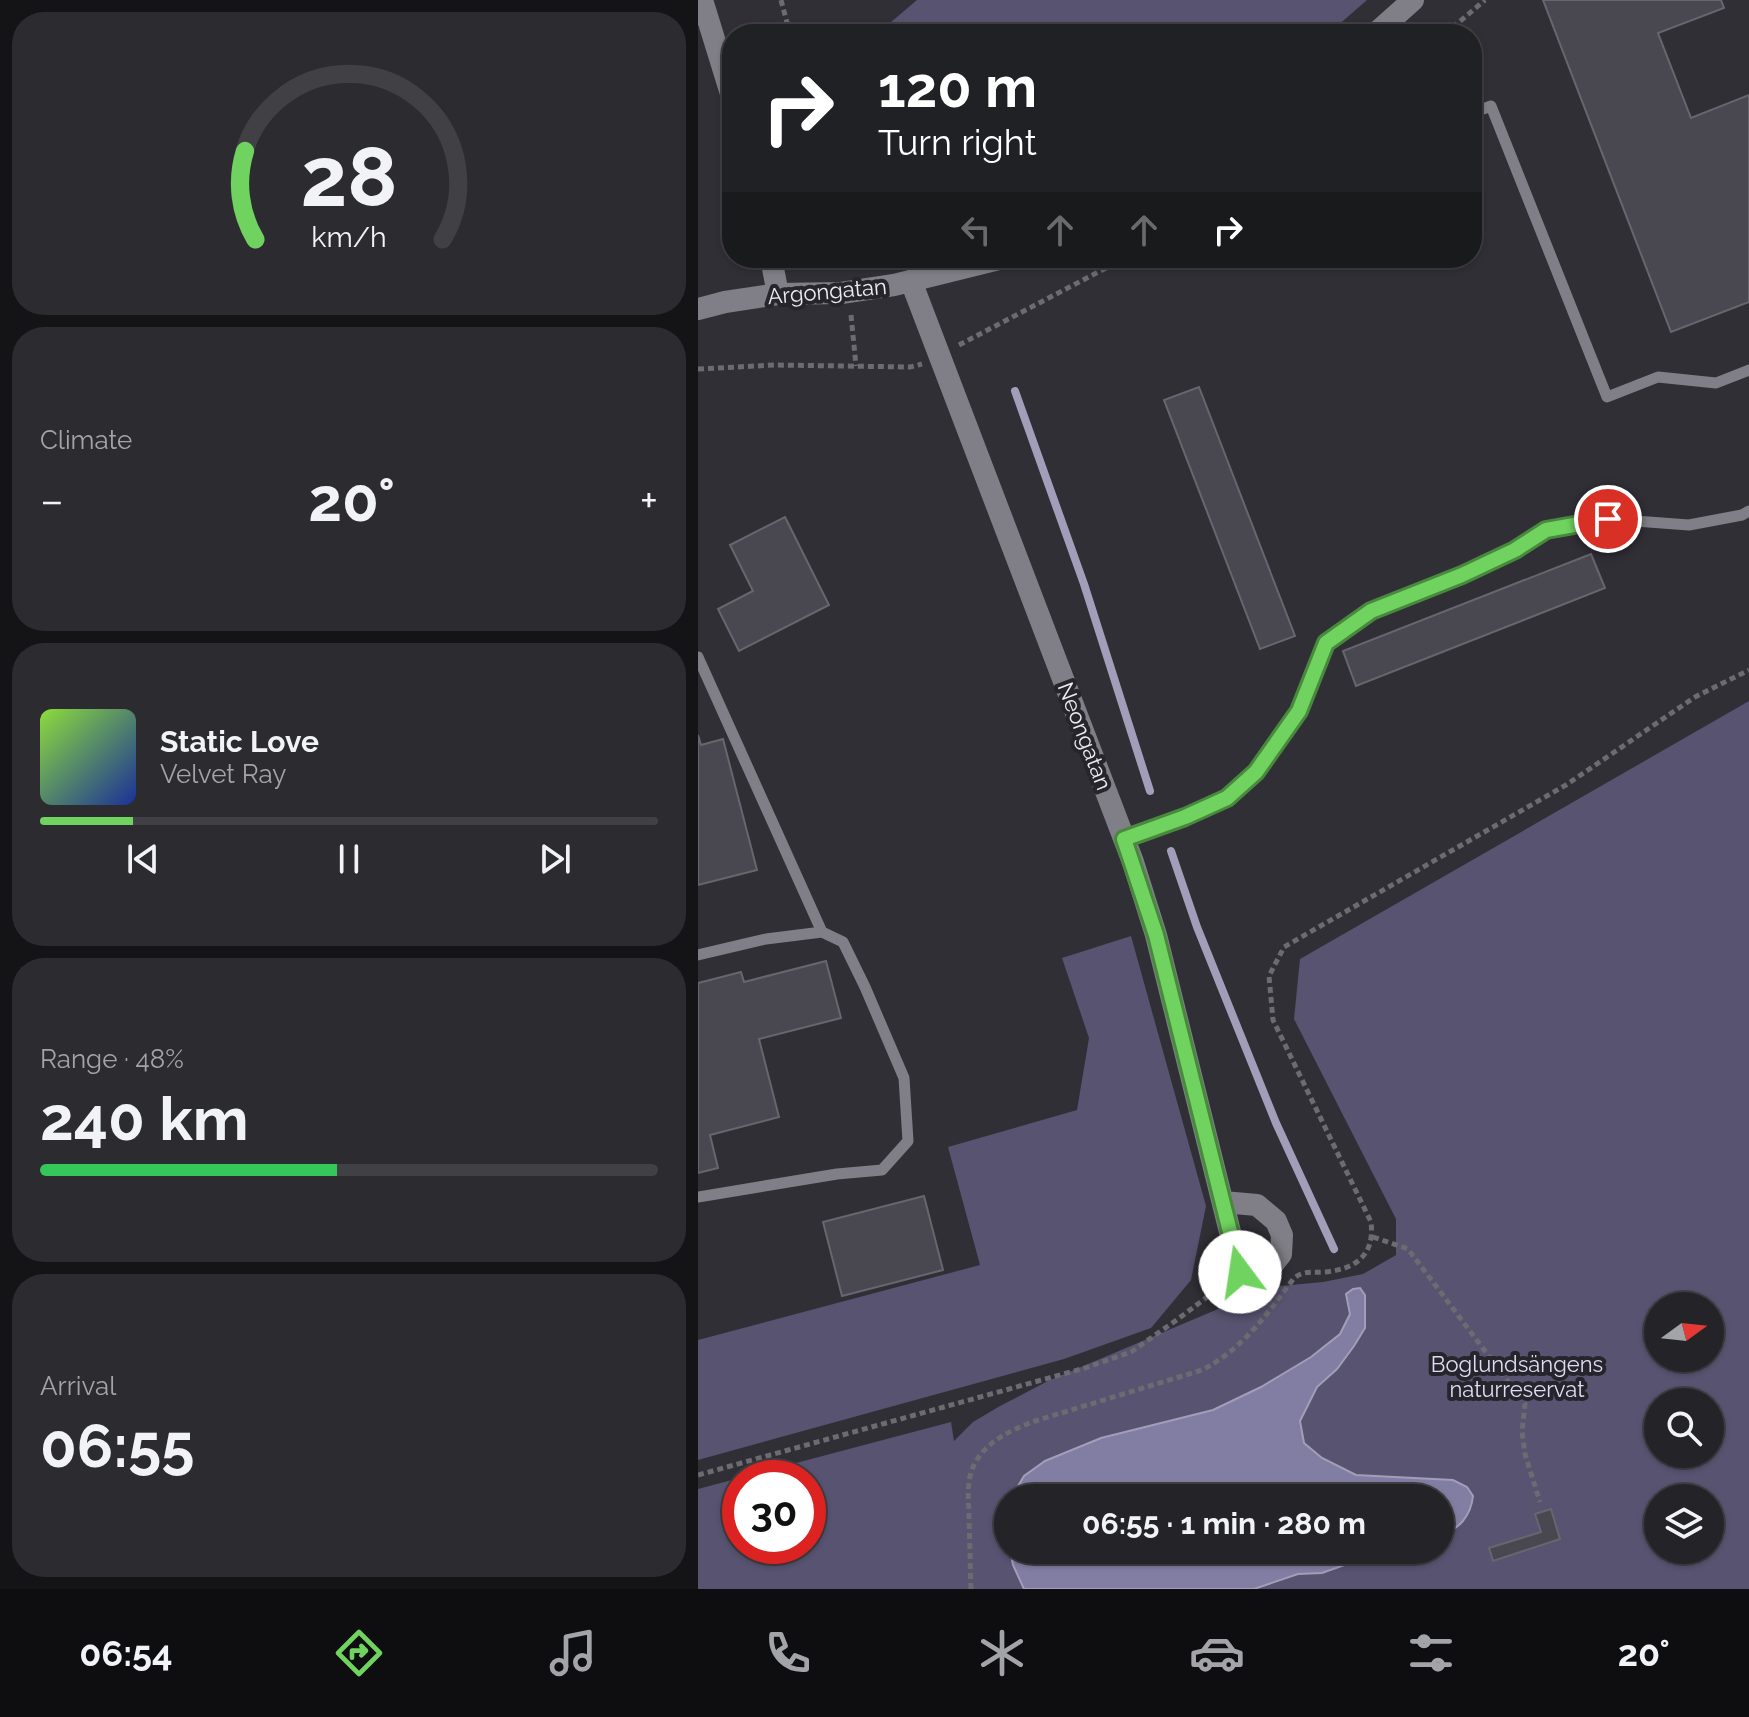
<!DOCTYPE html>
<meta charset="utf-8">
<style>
:root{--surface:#242328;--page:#2c2b30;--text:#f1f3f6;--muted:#a3a4a8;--line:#414045;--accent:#70d35f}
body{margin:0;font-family:Raleway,sans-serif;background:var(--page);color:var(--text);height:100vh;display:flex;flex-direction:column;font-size:30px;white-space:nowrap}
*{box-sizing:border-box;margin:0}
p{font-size:26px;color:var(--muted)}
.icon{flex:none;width:44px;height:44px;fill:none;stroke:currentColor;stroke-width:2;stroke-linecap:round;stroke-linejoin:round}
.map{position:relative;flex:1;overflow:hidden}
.side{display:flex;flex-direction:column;gap:12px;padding:12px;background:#141316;width:698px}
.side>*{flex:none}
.banner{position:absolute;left:24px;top:24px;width:760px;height:244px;border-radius:32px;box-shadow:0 2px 6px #0004,0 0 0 2px var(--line);background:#202124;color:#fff;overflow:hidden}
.needle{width:52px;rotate:75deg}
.controls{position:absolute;left:946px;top:1292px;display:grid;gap:16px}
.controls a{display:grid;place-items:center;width:80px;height:80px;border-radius:50%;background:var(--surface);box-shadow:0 2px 6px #0004,0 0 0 2px var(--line);font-size:40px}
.speed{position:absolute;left:24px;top:1460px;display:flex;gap:16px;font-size:40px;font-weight:700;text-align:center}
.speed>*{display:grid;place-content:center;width:104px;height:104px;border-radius:50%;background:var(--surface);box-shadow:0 2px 6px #0004,0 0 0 2px var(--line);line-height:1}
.speed .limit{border:12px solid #d22;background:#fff;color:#111}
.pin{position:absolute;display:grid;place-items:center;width:68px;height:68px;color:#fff;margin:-34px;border:4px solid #fff;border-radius:50%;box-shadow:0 2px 8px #0007}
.me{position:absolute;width:88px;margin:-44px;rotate:346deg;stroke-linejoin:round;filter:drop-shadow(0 0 6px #0008)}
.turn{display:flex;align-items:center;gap:28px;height:168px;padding:0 24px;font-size:36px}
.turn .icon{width:104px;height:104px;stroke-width:2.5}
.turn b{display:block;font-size:56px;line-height:68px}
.lanes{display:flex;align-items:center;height:76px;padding:0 24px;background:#0003;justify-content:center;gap:40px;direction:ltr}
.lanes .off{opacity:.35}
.big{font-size:60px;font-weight:700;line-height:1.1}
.side .card{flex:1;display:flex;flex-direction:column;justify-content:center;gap:12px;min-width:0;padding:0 28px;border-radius:32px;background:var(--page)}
.side .dial{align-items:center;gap:0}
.dial svg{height:208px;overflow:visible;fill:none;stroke:var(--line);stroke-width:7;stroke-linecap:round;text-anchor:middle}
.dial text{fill:var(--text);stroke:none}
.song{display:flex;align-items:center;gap:24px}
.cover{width:96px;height:96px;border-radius:12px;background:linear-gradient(135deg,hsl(90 70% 55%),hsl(230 70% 35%))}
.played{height:8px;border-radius:4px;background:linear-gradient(90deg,var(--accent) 15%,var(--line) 15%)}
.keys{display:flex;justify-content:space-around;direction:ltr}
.heat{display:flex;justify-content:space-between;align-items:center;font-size:44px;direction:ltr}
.charge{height:12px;border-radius:6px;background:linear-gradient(90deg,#34c759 48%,var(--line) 0)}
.trip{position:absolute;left:296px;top:1484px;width:460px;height:80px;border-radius:40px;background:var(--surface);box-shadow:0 2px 6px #0004,0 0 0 2px var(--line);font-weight:700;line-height:80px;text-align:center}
.menu{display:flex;height:128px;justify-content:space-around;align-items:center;background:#0e0e10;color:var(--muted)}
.menu .icon{width:56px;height:56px}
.menu .selected{color:var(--accent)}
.menu b{font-size:36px;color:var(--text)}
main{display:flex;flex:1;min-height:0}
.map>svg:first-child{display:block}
.green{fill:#575370;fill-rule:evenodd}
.water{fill:#827da2;stroke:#a29eb9;stroke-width:2}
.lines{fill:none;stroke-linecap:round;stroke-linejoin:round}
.stream{stroke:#a29eb9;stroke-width:8}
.building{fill:#494850;stroke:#67666e;stroke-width:2}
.path{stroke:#6c6b71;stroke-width:5;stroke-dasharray:6 4;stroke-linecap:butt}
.service{stroke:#807f87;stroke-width:11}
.minor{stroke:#807f87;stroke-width:22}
.route-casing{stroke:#49893e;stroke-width:20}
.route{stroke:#70d35f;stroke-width:14}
.labels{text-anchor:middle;stroke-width:8;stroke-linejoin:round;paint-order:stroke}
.street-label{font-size:22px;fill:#ececf0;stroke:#26252c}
.park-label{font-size:22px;fill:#dfdcf5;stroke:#26252c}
</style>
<main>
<section class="side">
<div class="card dial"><svg viewBox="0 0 100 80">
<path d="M14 69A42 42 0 1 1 86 69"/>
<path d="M14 69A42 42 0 0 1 10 35" stroke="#70d35f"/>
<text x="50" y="56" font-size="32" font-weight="700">28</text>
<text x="50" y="72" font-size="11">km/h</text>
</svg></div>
<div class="card"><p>Climate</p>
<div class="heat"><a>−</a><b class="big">20°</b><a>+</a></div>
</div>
<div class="card">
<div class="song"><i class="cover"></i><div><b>Static Love</b><p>Velvet Ray</p></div></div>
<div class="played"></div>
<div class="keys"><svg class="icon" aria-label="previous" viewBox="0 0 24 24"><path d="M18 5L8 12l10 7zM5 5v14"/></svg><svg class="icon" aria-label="pause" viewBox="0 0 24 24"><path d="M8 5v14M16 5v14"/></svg><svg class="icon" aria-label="next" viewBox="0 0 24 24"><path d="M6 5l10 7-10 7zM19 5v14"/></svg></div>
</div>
<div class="card"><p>Range · 48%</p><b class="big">240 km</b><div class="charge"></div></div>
<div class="card"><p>Arrival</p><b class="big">06:55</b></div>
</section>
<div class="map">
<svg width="1051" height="1589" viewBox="0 0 1051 1589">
<rect width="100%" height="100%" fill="#302f36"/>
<g class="green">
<polygon points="219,0 669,0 630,34 179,34"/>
<path d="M 1051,701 L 1051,1589 L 0,1589 L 0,1489 L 253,1422 L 256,1441 L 275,1422 L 302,1406 L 350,1381 L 572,1287 L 625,1282 L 665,1274 L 698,1255 L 698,1219 L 596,1019 L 602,959 ZM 960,1306 L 1012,1306 L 1012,1358 L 960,1358 ZM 960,1402 L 1012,1402 L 1012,1454 L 960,1454 ZM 42,1478 L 110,1478 L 110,1546 L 42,1546 ZM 310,1498 L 742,1498 L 742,1550 L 310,1550 ZM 960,1498 L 1012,1498 L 1012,1550 L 960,1550 Z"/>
<polygon points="433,936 508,1206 493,1280 453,1328 366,1359 0,1460 0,1340 282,1265 250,1147 379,1110 391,1038 364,958"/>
</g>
<g class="water">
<path d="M 662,1288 L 667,1295 L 667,1328 L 656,1346 L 639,1369 L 619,1387 L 602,1421 L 606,1443 L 624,1458 L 658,1475 L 755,1480 L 769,1487 L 775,1496 C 773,1515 761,1531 742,1534 L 742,1498 L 313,1498 L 326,1476 L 347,1461 L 403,1438 L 515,1410 L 563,1387 L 613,1357 L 642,1334 L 652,1314 L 648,1294 L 655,1289 Z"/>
<polygon points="312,1550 682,1550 669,1557 624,1573 600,1574 556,1589 326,1589 315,1565"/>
</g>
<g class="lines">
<g class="stream">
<polyline points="317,391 386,584 452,791"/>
<polyline points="473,851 499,927 578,1123 636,1249"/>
</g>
</g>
<g class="building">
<polygon points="845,0 1023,0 1026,8 960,33 993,118 1051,95 1051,302 973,332"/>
<polygon points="501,387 597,636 562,649 466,400"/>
<polygon points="87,517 131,605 41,651 20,609 55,591 32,545"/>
<polygon points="893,554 907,588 658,686 645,651"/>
<polygon points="0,735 3,745 25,739 59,870 0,885"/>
<polygon points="128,961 143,1018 61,1039 81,1117 12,1135 20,1168 0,1173 0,983 43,972 46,982"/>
<polygon points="226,1196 245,1270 144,1296 125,1222"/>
<polygon points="853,1509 862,1539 795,1561 791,1548 843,1532 837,1514"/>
</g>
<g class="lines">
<g class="path">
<polyline points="83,0 92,34"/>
<polyline points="747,34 787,0"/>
<polyline points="153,315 158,366"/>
<polyline points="261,345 427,258"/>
<polyline points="0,369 77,365 212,367 224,364"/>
<polyline points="675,1237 710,1249 827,1404 824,1432 827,1454 842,1502"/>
<polyline points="0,1475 387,1368 433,1352 480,1319 525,1285"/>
<path d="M 273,1589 C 272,1566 272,1543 271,1520 C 271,1505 269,1490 272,1476 C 280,1445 310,1431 337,1421 L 504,1370 C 545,1349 570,1313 596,1278 C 607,1270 614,1273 627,1272 C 658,1269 677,1255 673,1222 L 575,1020 L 571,976 L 586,947 L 868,785 L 997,697 L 1051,670"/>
</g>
<g class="service">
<polyline points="774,113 793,106 909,397 960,377 1018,383 1051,370"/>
<polyline points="0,657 124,932"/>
<polyline points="426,839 487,817 529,798 558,772 601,711 628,643 673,611 764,575 817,550 848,530 910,519 991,525 1044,515 1051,511"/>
<polyline points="0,955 68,939 124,932 145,942 167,987 206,1078 210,1141 184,1170 139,1174 0,1197"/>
</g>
<g class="minor">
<polyline points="4,0 34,97"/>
<polyline points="677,34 715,0"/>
<polyline points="73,258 80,294"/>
<polyline points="213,281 435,862 458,935 542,1272 576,1263 583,1254 584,1235 578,1221 559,1205 525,1202"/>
<polyline points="0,309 27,302 80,294 143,293 196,285 305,258"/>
</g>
</g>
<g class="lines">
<g class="route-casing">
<polyline id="route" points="542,1272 458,935 426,839 487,817 529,798 558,772 601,711 628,643 673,611 764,575 817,550 848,530 910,519"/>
</g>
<use href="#route" class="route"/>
</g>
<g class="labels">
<g class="street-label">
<text transform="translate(129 291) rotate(-5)" y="8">Argongatan</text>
<text transform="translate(387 736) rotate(69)" y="8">Neongatan</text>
</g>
<g class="park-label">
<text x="819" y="1372">Boglundsängens<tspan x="819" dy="25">naturreservat</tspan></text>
</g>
</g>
</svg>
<div class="controls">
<a><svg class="needle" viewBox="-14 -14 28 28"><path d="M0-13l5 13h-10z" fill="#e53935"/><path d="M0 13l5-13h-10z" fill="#a3a4a8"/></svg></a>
<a><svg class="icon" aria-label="search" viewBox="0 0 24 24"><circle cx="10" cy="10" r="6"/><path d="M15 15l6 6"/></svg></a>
<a><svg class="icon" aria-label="layers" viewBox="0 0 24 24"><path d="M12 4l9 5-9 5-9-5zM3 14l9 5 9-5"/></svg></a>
</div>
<div class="speed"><div class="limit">30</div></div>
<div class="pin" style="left:910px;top:519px;background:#d93025"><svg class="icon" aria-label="arrive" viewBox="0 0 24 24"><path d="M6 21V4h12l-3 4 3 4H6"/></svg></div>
<svg class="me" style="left:542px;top:1272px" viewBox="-20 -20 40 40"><circle r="19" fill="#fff"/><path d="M0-13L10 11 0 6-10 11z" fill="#70d35f"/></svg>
<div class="trip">06:55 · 1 min · 280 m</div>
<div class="banner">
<div class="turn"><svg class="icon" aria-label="right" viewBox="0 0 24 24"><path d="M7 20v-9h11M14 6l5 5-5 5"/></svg><div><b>120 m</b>Turn right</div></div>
<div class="lanes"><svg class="icon off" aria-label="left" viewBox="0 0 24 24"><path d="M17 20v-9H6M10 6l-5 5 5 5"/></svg><svg class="icon off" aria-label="ahead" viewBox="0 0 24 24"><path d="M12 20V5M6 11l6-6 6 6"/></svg><svg class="icon off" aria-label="ahead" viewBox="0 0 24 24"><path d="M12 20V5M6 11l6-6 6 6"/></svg><svg class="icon" aria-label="right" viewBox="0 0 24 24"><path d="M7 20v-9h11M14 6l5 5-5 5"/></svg></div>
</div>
</div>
</main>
<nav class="menu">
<b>06:54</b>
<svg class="icon selected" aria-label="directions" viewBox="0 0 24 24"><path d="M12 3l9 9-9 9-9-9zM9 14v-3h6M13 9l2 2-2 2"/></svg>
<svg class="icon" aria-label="music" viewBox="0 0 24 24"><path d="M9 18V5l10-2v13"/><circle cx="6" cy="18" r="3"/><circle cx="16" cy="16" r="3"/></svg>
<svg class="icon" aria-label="phone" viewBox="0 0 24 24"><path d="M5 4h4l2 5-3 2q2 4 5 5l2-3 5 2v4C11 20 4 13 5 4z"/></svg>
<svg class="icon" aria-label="climate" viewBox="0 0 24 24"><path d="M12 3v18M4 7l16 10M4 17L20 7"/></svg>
<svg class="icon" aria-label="car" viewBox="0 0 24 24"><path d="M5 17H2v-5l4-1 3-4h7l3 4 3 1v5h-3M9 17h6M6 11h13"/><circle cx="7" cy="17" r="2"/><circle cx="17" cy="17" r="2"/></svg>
<svg class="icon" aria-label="filters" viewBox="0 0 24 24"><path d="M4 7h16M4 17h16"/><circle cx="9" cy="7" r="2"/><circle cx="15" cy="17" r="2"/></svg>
<b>20°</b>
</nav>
